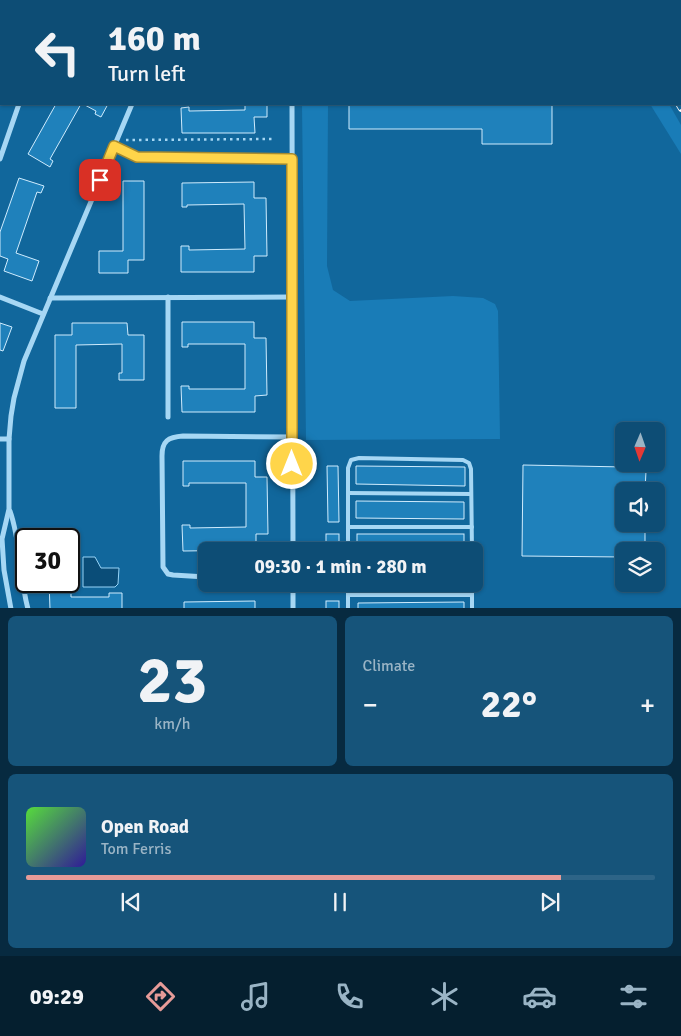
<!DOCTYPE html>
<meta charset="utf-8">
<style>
:root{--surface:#0d4d75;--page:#16547a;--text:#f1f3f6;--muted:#9ab4c5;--line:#2d6487;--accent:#e69b98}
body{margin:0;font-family:Signika,sans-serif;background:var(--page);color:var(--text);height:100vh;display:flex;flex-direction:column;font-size:19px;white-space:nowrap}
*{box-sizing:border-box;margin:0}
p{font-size:16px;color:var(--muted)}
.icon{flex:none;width:28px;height:28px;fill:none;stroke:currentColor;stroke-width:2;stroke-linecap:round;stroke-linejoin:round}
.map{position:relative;height:608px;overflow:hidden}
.drawer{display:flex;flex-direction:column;gap:8px;padding:8px;background:#072a40;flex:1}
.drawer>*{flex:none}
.banner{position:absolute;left:0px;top:0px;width:681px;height:105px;box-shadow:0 1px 4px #0004,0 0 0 1px var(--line);background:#0d4d75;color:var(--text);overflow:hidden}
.needle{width:32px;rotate:182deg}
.controls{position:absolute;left:615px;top:422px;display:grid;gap:10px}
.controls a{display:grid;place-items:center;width:50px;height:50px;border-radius:8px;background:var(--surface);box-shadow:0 1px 4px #0004,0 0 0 1px var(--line);font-size:25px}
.speed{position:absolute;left:15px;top:528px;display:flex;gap:10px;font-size:25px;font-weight:700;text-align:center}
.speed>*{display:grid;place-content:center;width:65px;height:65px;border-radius:50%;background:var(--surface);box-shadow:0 1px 4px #0004,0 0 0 1px var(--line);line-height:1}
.speed .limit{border:2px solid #111;border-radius:8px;background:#fff;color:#111}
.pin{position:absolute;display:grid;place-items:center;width:42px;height:42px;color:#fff;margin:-21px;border-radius:10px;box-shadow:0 2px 8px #0006}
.me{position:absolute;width:55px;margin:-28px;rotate:0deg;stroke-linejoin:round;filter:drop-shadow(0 0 4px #0008)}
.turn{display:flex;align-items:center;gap:18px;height:105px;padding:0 25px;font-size:22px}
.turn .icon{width:65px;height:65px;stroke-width:2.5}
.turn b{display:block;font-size:35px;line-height:42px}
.big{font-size:38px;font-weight:800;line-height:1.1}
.drawer .card{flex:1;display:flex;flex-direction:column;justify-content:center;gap:8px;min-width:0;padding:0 18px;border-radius:8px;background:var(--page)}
.drawer .dial{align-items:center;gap:0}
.dial b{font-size:65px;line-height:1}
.song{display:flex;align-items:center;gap:15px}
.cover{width:60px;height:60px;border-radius:8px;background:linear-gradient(135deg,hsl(110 70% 55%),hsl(250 70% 35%))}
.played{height:5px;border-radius:2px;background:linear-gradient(90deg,var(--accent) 85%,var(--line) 85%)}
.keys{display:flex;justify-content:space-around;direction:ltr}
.heat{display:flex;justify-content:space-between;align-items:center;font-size:28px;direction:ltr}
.drawer .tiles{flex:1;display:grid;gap:8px;grid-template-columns:1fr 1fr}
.card:last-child{grid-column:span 2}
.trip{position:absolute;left:198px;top:542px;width:285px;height:50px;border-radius:8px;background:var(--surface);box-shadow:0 1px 4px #0004,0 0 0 1px var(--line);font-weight:800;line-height:50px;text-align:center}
.menu{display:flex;height:80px;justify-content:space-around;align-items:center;background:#051f2f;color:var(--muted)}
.menu .icon{width:35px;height:35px}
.menu .selected{color:var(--accent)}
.menu b{font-size:22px;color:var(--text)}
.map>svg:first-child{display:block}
.green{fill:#197cb7}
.water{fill:#0a4d78;stroke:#98d5f8}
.building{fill:#1f81bb;stroke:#cfecfe}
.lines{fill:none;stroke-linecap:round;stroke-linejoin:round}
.path{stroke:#a6d7f4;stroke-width:2.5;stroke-dasharray:2.5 4;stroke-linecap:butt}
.lane{stroke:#a6d7f4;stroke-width:4}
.street{stroke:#a6d7f4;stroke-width:5}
.rail-casing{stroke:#fff;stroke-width:5.5}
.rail{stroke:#11679c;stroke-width:4;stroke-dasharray:11;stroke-linecap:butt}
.route-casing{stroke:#a68a30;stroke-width:12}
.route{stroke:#ffd54a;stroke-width:9}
</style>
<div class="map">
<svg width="681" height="609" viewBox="0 0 681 609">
<rect width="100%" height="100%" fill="#11679c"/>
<g class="green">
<polygon points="302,104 328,104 327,266 333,290 350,301 453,296 483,298 495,304 498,311 500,439 306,440"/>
<polygon points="650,104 669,104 681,125 681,154"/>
</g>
<polygon class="water" points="83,557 95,557 101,568 119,568 118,584 115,587 83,587"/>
<g class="building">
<rect x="348" y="0" width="160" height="1"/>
<polygon points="56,104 81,104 50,159 53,161 50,167 28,154"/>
<polygon points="83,104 108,104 101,117 95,114 96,111"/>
<polygon points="245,104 267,104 267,117 254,117 255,133 182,133 181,108 189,107 189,111 245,110"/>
<polygon points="349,104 552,104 552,144 482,144 482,129 349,129"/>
<polygon points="19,178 44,186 41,193 37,192 16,253 39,261 32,281 4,271 8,259 0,256 0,232"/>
<polygon points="123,181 144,181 144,260 128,260 128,273 99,273 99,251 123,251"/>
<polygon points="254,182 254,198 266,198 267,256 254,256 254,272 181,272 181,246 189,246 189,250 245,249 244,204 187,205 187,207 182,207 182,183"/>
<polygon points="182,322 254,322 254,338 266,338 267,395 255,396 255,412 182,412 181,386 189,386 189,389 245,389 245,344 188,344 188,347 182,347"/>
<polygon points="0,323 12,327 3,351 0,350"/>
<polygon points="72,323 127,323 128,335 144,335 144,380 119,380 119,373 122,373 122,344 76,345 76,408 55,408 55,335 72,335"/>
<polygon points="183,461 255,461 255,477 267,477 268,534 256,534 256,550 183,551 182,525 190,525 190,528 246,527 246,483 189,483 189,486 183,486"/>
<polygon points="523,465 625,467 625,471 646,471 645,491 624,491 624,524 645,524 645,549 627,549 627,551 624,551 624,557 522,556"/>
<polygon points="327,466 338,466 339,522 328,522"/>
<polygon points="356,466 465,467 465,486 356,484"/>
<polygon points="356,501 464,502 464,519 356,518"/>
<rect x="326" y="534" width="13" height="17"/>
<rect x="357" y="534" width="107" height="17"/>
<polygon points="69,554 71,554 71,597 109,597 109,593 122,593 122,609 50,609 49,581 69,581"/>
<polygon points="357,584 465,584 465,588 357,586"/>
<polygon points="255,601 255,609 184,609 184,602"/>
<rect x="326" y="601" width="13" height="8"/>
<polygon points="464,602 464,609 358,609 358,603"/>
</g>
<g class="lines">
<polyline class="path" points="126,140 272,139"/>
<g class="lane">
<polyline points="348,493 471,494"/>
<polyline points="348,527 472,527"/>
<polyline points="348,551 348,468 351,460 359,458 463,460 469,463 471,469 472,551"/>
<polyline points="348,584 348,609"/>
<polyline points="472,584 472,609"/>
<polyline points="348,595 472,595"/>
</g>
<g class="street">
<polyline points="292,0 292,1"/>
<polyline points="55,1 56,0"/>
<polyline points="160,1 160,0"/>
<polyline points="292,104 293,551"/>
<polyline points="114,146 137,157 292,159"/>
<polyline points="0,159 19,104"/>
<polyline points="0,297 43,314"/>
<polyline points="50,298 292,297"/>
<polyline points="168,417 168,297"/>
<polyline points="0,439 9,439"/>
<path d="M 10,511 C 21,542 19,576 28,609"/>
<path d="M 206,577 L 173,575 L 168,574 L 163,567 L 162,456 C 162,441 168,437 183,436 L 292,437"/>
<polyline points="293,584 293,609"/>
<polyline points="11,609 4,570 2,539 9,509 9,439 11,416 14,398 24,361 132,104"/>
</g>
<g class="rail-casing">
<g id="rail">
<polyline points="620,0 621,1"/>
<polyline points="630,0 630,1"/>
<polyline points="640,0 640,1"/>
<polyline points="680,77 681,80"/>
<polyline points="680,89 681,91"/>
<polyline points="678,104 681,109"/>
</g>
</g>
<use href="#rail" class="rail"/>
</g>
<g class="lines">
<g class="route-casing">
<polyline id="route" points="100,180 114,146 137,157 292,159 292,464"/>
</g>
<use href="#route" class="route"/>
</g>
</svg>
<div class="controls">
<a><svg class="needle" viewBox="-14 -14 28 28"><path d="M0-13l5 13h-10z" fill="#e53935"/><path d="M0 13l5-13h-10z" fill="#9ab4c5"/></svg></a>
<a><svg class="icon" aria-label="sound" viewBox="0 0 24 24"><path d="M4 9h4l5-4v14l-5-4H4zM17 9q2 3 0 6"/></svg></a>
<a><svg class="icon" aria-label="layers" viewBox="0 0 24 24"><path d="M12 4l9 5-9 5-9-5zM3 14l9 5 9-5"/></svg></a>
</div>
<div class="speed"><div class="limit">30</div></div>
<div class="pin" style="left:100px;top:180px;background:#d93025"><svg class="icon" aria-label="arrive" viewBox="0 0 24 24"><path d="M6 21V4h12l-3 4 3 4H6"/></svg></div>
<svg class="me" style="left:292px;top:464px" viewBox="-20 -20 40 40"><circle r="17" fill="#ffd54a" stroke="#fff" stroke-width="3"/><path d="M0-11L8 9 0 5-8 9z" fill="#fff"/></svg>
<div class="trip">09:30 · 1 min · 280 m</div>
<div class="banner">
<div class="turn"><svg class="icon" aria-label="left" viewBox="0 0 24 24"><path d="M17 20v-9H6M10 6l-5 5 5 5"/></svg><div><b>160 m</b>Turn left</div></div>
</div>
</div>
<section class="drawer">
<div class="tiles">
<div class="card dial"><b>23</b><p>km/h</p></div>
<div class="card"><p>Climate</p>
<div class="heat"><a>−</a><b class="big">22°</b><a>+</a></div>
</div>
<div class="card">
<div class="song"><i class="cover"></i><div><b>Open Road</b><p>Tom Ferris</p></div></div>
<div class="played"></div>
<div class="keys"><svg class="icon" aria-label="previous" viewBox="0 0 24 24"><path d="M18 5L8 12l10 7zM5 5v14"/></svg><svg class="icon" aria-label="pause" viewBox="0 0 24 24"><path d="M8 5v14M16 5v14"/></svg><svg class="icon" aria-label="next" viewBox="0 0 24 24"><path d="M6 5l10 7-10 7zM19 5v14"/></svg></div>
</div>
</div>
</section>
<nav class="menu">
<b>09:29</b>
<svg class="icon selected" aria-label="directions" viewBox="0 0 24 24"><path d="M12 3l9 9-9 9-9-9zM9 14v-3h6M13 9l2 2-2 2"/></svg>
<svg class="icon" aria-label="music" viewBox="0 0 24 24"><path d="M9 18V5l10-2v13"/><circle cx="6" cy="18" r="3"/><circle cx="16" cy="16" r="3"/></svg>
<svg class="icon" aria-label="phone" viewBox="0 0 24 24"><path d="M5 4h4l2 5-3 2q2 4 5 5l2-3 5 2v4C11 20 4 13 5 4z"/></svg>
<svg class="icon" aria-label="climate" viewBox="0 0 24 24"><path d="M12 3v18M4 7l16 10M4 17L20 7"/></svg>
<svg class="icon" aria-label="car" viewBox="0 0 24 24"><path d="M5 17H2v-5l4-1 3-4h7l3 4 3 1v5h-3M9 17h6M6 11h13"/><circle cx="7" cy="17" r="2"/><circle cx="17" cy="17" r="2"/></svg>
<svg class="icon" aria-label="filters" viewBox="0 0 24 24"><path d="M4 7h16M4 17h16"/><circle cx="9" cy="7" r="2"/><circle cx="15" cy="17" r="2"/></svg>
</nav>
